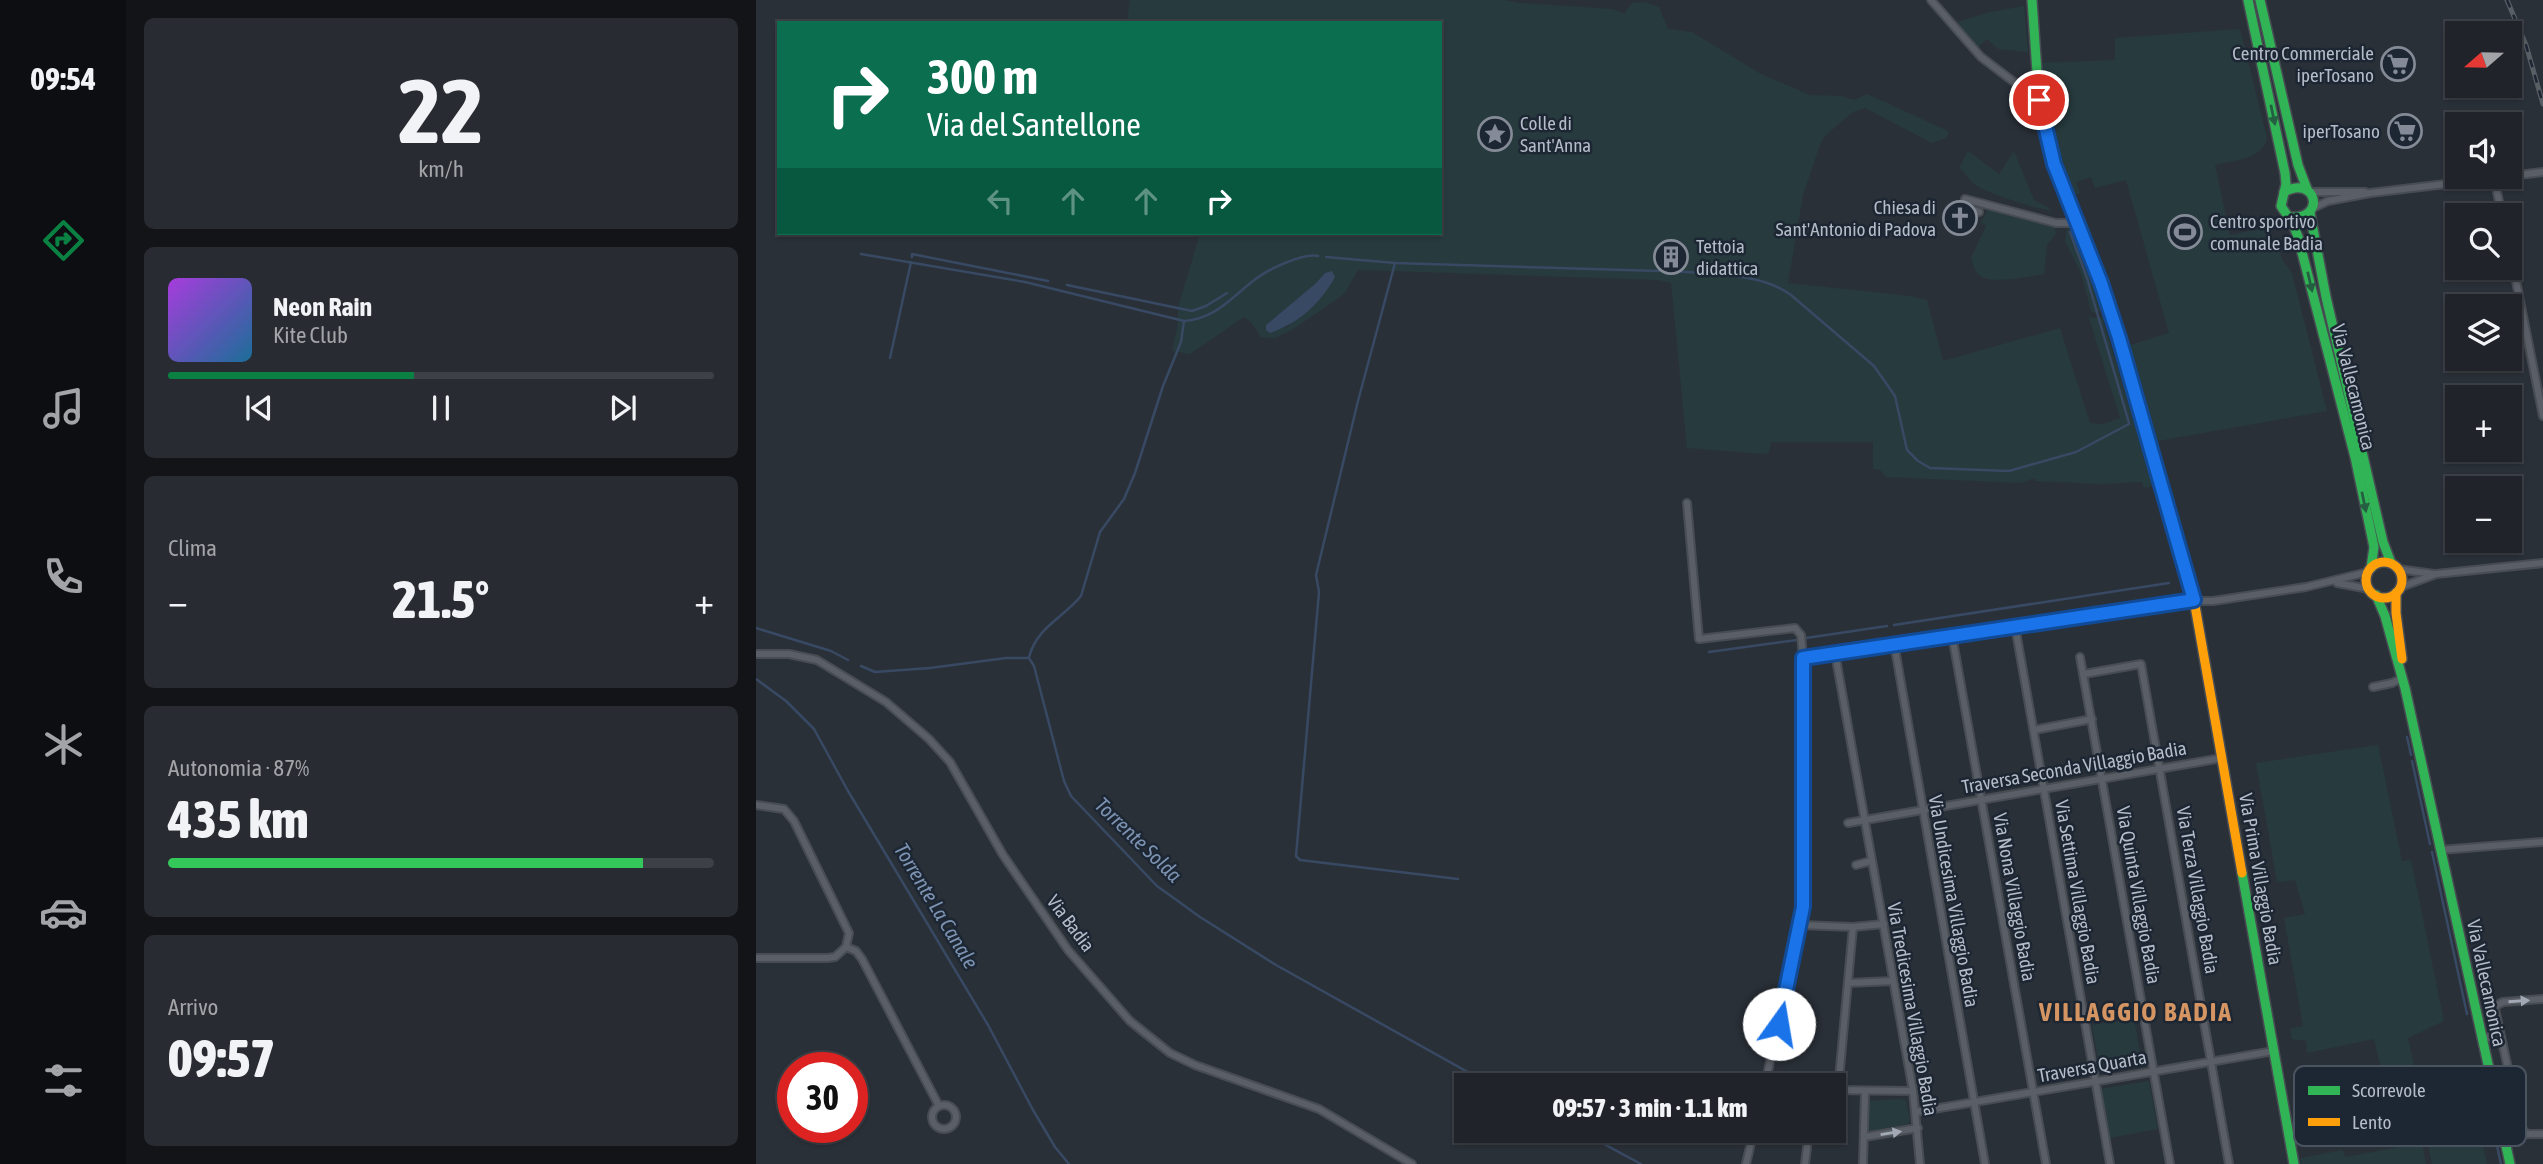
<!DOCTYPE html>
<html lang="it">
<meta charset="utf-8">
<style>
:root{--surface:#20242a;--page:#282c32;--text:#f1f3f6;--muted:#a2a4a8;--line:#3d4147;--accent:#0b8043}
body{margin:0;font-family:"Asap Condensed",sans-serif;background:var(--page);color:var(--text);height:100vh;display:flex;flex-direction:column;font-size:26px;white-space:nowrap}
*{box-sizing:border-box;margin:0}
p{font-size:23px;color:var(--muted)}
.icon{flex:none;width:38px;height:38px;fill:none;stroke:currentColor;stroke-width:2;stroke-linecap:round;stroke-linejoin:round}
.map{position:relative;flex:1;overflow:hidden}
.details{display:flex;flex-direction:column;gap:18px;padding:18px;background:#121417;width:630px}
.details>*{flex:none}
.guide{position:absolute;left:21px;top:21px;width:665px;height:214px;border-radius:0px;box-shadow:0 2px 5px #0004,0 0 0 2px var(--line);background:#0b6e4f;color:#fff;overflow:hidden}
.needle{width:46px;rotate:250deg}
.fabs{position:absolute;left:1689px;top:21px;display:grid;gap:14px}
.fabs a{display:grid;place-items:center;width:77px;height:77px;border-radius:0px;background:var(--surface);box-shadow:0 2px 5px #0004,0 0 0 2px var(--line);font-size:35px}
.speed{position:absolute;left:21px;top:1052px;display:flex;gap:14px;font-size:35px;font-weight:700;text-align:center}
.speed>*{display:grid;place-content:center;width:91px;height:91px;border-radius:50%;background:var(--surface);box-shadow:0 2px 5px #0004,0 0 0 2px var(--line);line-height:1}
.speed .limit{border:10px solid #d22;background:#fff;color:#111}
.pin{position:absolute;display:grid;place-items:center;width:60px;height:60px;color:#fff;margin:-30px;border:4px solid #fff;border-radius:50%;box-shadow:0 2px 7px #0007}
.me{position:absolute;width:77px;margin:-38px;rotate:13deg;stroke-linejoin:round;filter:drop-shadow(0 0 5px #0008)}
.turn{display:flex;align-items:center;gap:24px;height:147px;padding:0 35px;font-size:32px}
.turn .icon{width:91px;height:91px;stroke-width:2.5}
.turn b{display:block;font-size:49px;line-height:60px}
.lanes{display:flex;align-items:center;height:66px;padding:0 35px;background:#0003;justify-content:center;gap:35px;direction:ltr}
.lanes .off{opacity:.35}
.big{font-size:52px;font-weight:800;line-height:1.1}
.details .tile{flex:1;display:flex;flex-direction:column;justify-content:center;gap:10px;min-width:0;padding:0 24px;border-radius:10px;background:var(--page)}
.details .dial{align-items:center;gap:0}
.dial b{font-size:91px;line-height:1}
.song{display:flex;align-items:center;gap:21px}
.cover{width:84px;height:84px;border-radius:10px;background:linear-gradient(135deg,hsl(280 70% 55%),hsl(200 70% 35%))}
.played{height:7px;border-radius:4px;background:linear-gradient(90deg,var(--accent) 45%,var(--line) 45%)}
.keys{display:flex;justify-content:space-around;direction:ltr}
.heat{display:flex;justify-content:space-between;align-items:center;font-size:38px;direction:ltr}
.charge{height:10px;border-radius:5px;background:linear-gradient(90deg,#34c759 87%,var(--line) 0)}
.trip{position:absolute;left:698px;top:1073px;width:392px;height:70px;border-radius:0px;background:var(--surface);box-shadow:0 2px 5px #0004,0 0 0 2px var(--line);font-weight:800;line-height:70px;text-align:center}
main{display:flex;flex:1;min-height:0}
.menu{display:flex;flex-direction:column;width:126px;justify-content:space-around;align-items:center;background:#0d0e11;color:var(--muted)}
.menu .icon{width:49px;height:49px}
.menu .active{color:var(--accent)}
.menu b{font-size:32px;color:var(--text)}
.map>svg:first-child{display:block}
.green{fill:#273a3e;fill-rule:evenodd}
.water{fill:#384963}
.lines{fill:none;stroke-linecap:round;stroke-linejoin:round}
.stream{stroke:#384963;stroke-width:2.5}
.street-casing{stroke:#484c53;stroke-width:10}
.fast-casing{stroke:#484c53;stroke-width:12}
.slow-casing{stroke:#484c53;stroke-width:12}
.street{stroke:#5a5e66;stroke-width:6}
.fast{stroke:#30b455;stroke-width:9}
.slow{stroke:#ff9f0a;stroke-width:9}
.rail-casing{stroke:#595d64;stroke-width:5}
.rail{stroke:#1d2633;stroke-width:2.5;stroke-dasharray:8;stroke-linecap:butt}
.oneway{fill:#255f41}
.oneway2{fill:#a2a9b5}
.route-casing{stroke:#114b97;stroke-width:18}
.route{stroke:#1a73e8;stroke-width:12}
.labels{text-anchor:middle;stroke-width:5;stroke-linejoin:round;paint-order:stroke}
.poi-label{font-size:19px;fill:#b4bcc9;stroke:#1d2633;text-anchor:end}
.street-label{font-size:19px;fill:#b4bcc9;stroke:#1d2633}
.water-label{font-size:21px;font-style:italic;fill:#7c92b1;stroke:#1d2633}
.district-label{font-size:26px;font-weight:bold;letter-spacing:2px;fill:#d59563;stroke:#1d2633}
.key{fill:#1d2633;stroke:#4a5360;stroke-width:2}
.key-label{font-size:19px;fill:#b4bcc9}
</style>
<main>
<nav class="menu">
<b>09:54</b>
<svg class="icon active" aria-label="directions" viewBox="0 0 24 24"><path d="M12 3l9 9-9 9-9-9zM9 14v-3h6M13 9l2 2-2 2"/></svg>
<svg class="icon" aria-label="music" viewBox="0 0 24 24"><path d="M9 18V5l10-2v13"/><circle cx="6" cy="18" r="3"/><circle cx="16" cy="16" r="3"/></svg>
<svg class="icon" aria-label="phone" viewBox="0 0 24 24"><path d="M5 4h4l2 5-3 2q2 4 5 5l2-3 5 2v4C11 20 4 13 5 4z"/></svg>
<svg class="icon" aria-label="climate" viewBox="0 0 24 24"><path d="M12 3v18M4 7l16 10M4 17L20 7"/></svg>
<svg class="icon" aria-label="car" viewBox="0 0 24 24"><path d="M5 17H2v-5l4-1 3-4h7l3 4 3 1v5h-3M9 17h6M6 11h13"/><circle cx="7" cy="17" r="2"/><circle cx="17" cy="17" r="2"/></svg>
<svg class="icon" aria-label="filters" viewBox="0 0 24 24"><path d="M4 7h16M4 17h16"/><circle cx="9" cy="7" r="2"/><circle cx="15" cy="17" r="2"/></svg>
</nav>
<section class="details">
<div class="tile dial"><b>22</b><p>km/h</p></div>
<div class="tile">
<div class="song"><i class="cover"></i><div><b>Neon Rain</b><p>Kite Club</p></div></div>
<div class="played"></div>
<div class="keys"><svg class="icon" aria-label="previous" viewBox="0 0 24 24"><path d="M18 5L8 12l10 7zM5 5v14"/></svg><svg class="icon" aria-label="pause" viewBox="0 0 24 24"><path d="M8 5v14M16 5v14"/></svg><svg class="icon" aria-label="next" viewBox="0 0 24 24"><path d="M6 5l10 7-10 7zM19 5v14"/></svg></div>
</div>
<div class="tile"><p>Clima</p>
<div class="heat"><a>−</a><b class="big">21.5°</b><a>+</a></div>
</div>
<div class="tile"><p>Autonomia · 87%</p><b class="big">435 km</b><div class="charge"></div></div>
<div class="tile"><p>Arrivo</p><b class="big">09:57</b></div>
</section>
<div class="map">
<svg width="1787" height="1164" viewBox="0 0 1787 1164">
<rect width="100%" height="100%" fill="#2a3038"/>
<g class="green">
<path d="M 374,0 L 749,0 L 764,3 L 857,9 L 868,14 L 876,3 L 888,2 L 903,7 L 912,29 L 936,32 L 1005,74 L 1054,95 L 1085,96 L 1098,100 L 1111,94 L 1190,130 L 1193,133 L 1190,138 L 1176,143 L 1109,108 L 1097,112 L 1071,134 L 1065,142 L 1047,195 L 1032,283 L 1154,296 L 1171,300 L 1187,361 L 1304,328 L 1334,423 L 1347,424 L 1364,418 L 1332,315 L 1336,318 L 1346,317 L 1397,486 L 1388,488 L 1386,482 L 1346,484 L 1280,481 L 1279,478 L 1265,483 L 1130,477 L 1124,470 L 1117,469 L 1117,442 L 1015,442 L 1013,452 L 1009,454 L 931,448 L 915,283 L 902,280 L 602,270 L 588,294 L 539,328 L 519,338 L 505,337 L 495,322 L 488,317 L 434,354 L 416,351 L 422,323 L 422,308 L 444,233 L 684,233 L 684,23 L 371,23 ZM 569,273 L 532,327 L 510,330 L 510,325 L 560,283 Z"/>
<polygon points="1268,6 1272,52 1242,49 1231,39 1221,48 1198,23 1234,12"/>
<path d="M 1484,29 L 1511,138 C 1507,160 1477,160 1459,165 L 1474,235 L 1508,228 L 1514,236 L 1520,238 L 1526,259 L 1536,273 L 1571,411 L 1402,441 L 1374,345 L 1413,333 L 1370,180 L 1339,188 L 1335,177 L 1320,182 L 1324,193 L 1319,195 L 1302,148 L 1284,63 L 1359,60 L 1359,38 Z"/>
<path d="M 1212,151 L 1243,174 L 1258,151 L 1278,200 L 1292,207 L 1294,211 C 1277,207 1231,194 1218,184 C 1212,179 1210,172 1203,168 Z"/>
<path d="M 1234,206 L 1298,224 L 1300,234 L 1291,245 L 1288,274 C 1274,276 1239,284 1226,277 C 1219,273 1217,265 1215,258 L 1230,226 L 1225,222 Z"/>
<polygon points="1311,228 1318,230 1345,311 1338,313 1335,311 1325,273 1309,241"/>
<polygon points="1622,745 1646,861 1655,860 1688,1021 1652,1038 1671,1124 1720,1114 1731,1164 1676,1164 1668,1126 1651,1129 1643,1093 1631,1095 1618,1039 1551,1053 1550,1041 1536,1039 1534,1029 1547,1026 1528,918 1549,914 1539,880 1521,882 1500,763"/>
<polygon points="1378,1018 1386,1065 1344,1072 1336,1025"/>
<polygon points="1393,1081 1402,1129 1354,1138 1345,1089"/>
<polygon points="1144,1099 1150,1101 1154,1120 1152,1124 1110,1132 1111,1101"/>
<polygon points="1666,1143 1670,1164 1545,1164 1544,1158 1587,1150 1589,1157"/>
</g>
<path class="water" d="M 576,271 L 579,277 C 564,304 543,323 514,333 L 510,330 L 510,325 L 560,283 L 569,273 Z"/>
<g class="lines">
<g class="stream">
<polyline points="1314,232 1331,278 1373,423"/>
<path d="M 105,254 L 269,282 L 428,321 C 459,319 475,298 497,281 C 509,271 547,252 562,256"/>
<polyline points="156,257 156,254 292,281"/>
<polyline points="570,257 639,263 903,271"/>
<polyline points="639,263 602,401 560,575 563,592 540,856 544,860 702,879"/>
<path d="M 916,271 C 952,274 1006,273 1035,295 L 1118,366 L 1139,396 L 1151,450 L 1162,461 L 1174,468 L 1253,471 L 1320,452 L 1373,424"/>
<polyline points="311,285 436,311 450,306 471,293"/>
<polyline points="134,358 155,262"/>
<polyline points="1138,625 1413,583"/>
<polyline points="0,628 75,651 92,660"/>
<polyline points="1050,638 1131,626"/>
<polyline points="953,652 1041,640"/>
<path d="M 273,657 C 281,627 307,618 325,596 L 344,532 L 368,499 L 379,473 L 407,386 L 425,342 L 428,321"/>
<polyline points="105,666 119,672 174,668 250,658 273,658 278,666 308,781 315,796 401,886 444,917 520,965 735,1085"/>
<polyline points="0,679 30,701 58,729 92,791 232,1025 277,1110 299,1147 313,1164"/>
<polyline points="1651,737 1655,755"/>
<polyline points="1656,761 1674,844"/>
<polyline points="1676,852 1711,1014"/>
<polyline points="1736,1123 1745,1164"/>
<polyline points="822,1130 885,1164"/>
</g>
<g class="street-casing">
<g id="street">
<polyline points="1175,0 1225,57 1283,101"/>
<polyline points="1754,176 1787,172"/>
<polyline points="1554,192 1609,192"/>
<polyline points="1741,192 1746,215"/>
<polyline points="1557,208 1572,201 1614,193 1749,177"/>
<polyline points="1223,212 1209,207 1209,199 1300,223 1322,223"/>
<polyline points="1754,251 1787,416"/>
<polyline points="931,503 943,639 1039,628 1045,635 1047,658"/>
<polyline points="1642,569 1678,574"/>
<polyline points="1581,583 1613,589"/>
<polyline points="1645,587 1680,574 1787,563"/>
<polyline points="1259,626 1354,1164"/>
<polyline points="1196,635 1290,1164"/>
<polyline points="1138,643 1229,1164"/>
<polyline points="1079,653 1157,1091 1164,1164"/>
<polyline points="0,654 33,654 61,660 130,702 173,739 194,762 247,855 312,950 374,1021 414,1053 439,1065 563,1109 656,1164"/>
<polyline points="1324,657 1414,1164"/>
<polyline points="1328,674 1385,664 1473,1164"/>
<polyline points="1617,687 1636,683 1647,678"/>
<polyline points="1278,730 1336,719"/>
<polyline points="0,805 28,809 38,821 90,927 93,933 90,947"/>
<polyline points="1092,823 1466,758"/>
<polyline points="1684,850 1787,842"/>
<polyline points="1100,865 1115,861"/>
<polyline points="1045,925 1097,927 1128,924"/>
<polyline points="0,958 71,958 79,957 90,947 100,951 106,959 183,1106"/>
<polyline points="1092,983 1137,981"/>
<polyline points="1787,999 1747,1002 1739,1006 1739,1009 1765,1128 1771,1134 1787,1134"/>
<polyline points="1022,1024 1037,1027"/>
<polyline points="1725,1036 1735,1038 1745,1044"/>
<polyline points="1011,1079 1041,1085"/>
<polyline points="1009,1085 1047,907 1047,658 1421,601 1457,601 1550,587 1612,572"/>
<polyline points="1078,1090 1157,1091"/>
<polyline points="1082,1090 1097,927"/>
<circle cx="188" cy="1117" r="12"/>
<polyline points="1160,1112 1518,1051"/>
<polyline points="1108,1137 1162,1128"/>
<polyline points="1750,1144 1759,1131 1765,1128"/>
<polyline points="990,1164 998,1130"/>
<polyline points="1049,1164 1053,1130"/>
<polyline points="1107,1164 1109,1092"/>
</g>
</g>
<g class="fast-casing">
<g id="fast">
<polyline points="1276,0 1283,101 1290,134 1306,185 1345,283 1407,491"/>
<polyline points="1492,0 1529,173 1530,184 1525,206 1537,224 1542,237 1599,457 1618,547 1615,568"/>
<polyline points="1504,0 1542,165 1551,189"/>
<path d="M 1528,192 C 1561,174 1571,221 1533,217"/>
<polyline points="1554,213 1570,297 1627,542 1635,563"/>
<polyline points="1620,595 1629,616 1649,688 1754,1164"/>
<polyline points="1486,873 1538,1164"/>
</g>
</g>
<g class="slow-casing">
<g id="slow">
<polyline points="1407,491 1438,600 1486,873"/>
<circle cx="1628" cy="580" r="18"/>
<polyline points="1640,593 1640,613 1646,659"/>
</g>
</g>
<use href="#street" class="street"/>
<use href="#fast" class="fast"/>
<use href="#slow" class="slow"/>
<g class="rail-casing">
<polyline id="rail" points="1751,0 1770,45 1787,104"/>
</g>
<use href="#rail" class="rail"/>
</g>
<defs><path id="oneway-solid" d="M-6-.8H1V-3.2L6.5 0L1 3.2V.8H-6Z" transform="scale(1.75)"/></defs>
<g class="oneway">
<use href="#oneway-solid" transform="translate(1517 115) rotate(78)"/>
<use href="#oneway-solid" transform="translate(1554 282) rotate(77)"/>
<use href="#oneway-solid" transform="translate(1608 502) rotate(78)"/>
</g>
<g class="oneway2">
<use href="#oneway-solid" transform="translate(1763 1001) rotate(-4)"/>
<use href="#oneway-solid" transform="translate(1135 1133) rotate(-9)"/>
</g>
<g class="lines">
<g class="route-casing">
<polyline id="route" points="1023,1024 1047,907 1047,658 1438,600 1363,338 1345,283 1298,164 1283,100"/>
</g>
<use href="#route" class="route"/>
</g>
<defs>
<g id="supermarket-ring" transform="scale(1.75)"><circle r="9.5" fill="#1d2633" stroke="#848b96" stroke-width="1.5"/><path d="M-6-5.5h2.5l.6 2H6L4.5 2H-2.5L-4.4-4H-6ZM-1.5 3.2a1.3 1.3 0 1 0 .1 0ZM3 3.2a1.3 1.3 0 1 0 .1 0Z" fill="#848b96"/></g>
<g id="sight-ring" transform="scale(1.75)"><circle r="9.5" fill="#1d2633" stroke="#848b96" stroke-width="1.5"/><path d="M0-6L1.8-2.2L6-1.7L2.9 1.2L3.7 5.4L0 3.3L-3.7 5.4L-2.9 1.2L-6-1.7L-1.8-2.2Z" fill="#848b96"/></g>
<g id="church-ring" transform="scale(1.75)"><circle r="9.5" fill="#1d2633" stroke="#848b96" stroke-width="1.5"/><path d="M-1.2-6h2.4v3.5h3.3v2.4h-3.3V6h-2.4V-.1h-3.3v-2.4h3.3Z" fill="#848b96"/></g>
<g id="stadium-ring" transform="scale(1.75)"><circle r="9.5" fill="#1d2633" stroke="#848b96" stroke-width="1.5"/><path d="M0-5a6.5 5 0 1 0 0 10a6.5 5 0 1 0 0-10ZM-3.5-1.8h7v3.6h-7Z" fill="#848b96"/></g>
<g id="building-ring" transform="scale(1.75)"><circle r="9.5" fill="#1d2633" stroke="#848b96" stroke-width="1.5"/><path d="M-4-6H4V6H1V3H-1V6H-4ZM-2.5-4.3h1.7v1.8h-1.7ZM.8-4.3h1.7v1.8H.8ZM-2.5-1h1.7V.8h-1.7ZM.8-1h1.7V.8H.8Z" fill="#848b96"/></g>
</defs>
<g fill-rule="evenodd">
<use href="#supermarket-ring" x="1642" y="64"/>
<use href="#supermarket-ring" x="1649" y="131"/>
<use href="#sight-ring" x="739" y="134"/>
<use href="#church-ring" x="1204" y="218"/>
<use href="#stadium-ring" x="1429" y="232"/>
<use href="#building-ring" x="915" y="257"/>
</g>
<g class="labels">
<g class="poi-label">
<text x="1618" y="60">Centro Commerciale<tspan x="1618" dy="22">iperTosano</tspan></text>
<text x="764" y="130" text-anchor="start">Colle di<tspan x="764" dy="22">Sant'Anna</tspan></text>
<text x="1624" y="138">iperTosano</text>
<text x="1180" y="214">Chiesa di<tspan x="1180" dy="22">Sant'Antonio di Padova</tspan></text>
<text x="1454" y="228" text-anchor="start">Centro sportivo<tspan x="1454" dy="22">comunale Badia</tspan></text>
<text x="940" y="253" text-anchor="start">Tettoia<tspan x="940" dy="22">didattica</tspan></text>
</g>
<g class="street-label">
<text transform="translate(1598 387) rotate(76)" y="7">Via Vallecamonica</text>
<text transform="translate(1318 767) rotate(-10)" y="7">Traversa Seconda Villaggio Badia</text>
<text transform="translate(1505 879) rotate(80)" y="7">Via Prima Villaggio Badia</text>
<text transform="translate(1442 890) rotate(80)" y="7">Via Terza Villaggio Badia</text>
<text transform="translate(1322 892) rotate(80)" y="7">Via Settima Villaggio Badia</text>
<text transform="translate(1383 895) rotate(80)" y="7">Via Quinta Villaggio Badia</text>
<text transform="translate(1259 897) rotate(80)" y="7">Via Nona Villaggio Badia</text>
<text transform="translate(1198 901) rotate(80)" y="7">Via Undicesima Villaggio Badia</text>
<text transform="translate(315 923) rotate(53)" y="7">Via Badia</text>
<text transform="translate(1731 983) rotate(78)" y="7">Via Vallecamonica</text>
<text transform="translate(1157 1009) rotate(80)" y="7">Via Tredicesima Villaggio Badia</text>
<text transform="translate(1336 1066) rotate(-10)" y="7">Traversa Quarta</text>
</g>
<g class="water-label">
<text transform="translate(382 840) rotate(44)" y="7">Torrente Solda</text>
<text transform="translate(180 906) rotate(59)" y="7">Torrente La Canale</text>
</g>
<g class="district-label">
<text x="1380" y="1021">VILLAGGIO BADIA</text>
</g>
</g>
<rect x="1538" y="1066" width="232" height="80" rx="10" class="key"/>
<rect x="1552" y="1086" width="32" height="9" fill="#30b455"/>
<rect x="1552" y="1118" width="32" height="8" fill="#ff9f0a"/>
<g class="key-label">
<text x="1596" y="1097">Scorrevole</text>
<text x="1596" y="1129">Lento</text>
</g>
</svg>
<div class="fabs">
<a><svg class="needle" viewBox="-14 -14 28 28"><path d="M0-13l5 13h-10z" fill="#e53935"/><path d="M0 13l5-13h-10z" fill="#a2a4a8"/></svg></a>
<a><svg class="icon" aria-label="sound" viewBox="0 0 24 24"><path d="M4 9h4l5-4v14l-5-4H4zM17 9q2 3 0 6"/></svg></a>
<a><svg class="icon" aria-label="search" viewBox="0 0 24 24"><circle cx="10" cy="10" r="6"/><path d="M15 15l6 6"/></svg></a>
<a><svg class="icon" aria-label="layers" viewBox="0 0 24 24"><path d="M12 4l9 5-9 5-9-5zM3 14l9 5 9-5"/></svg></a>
<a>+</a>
<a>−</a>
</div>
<div class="speed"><div class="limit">30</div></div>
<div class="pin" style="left:1283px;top:100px;background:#d93025"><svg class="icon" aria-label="arrive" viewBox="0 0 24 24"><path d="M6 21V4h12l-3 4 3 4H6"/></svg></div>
<svg class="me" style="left:1023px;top:1024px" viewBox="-20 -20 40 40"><circle r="19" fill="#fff"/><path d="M0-13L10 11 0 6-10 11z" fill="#1a73e8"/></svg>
<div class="trip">09:57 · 3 min · 1.1 km</div>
<div class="guide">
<div class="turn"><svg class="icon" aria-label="right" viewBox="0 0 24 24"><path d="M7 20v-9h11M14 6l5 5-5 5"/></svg><div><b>300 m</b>Via del Santellone</div></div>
<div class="lanes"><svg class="icon off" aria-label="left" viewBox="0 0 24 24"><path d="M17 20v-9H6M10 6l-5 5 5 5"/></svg><svg class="icon off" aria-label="ahead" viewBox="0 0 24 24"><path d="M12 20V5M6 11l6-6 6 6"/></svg><svg class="icon off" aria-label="ahead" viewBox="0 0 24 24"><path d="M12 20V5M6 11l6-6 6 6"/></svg><svg class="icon" aria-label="right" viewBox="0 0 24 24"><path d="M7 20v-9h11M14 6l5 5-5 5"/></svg></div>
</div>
</div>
</main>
